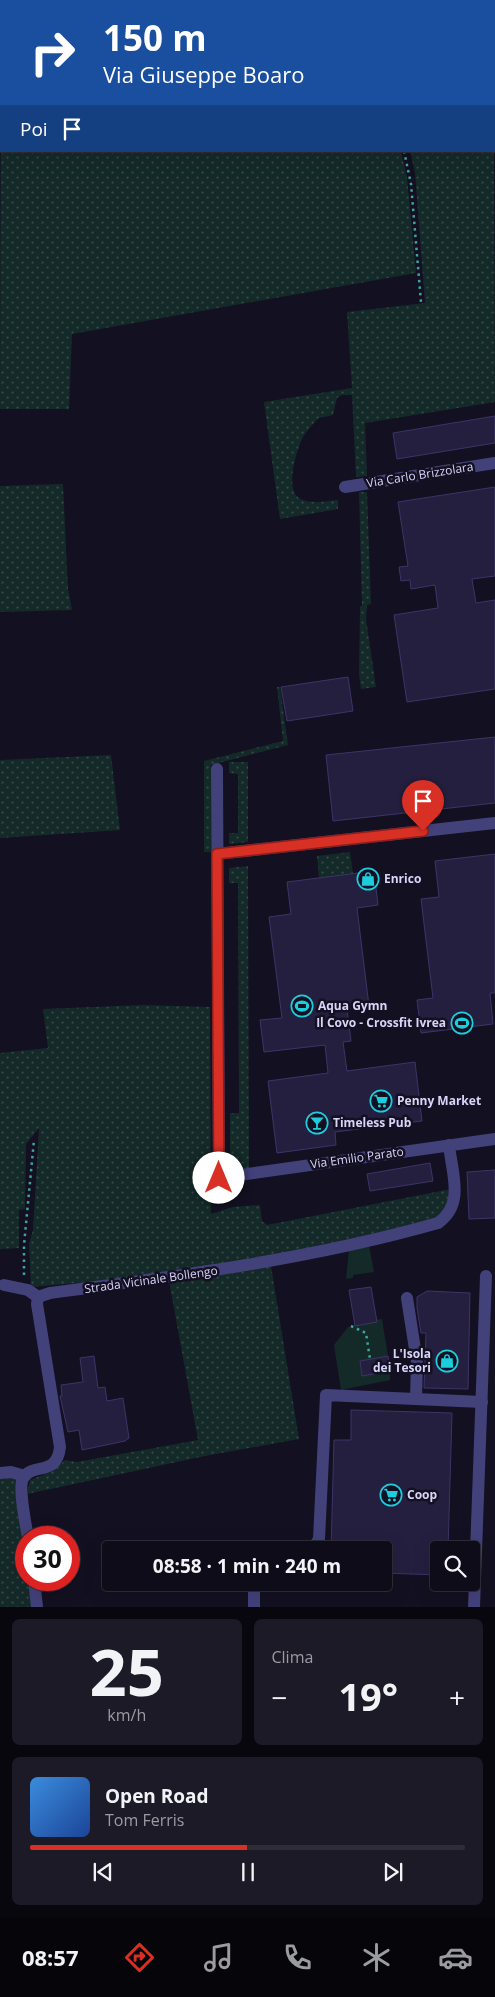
<!DOCTYPE html>
<html lang="it">
<meta charset="utf-8">
<style>
:root{--surface:#0e0c19;--page:#1c1a26;--text:#f1f3f6;--muted:#9b9ba2;--line:#2e2c38;--accent:#d93025}
body{margin:0;font-family:"Open Sans",sans-serif;background:var(--page);color:var(--text);height:100vh;display:flex;flex-direction:column;font-size:19px;white-space:nowrap}
*{box-sizing:border-box;margin:0}
p{font-size:16px;color:var(--muted)}
.icon{flex:none;width:28px;height:28px;fill:none;stroke:currentColor;stroke-width:2;stroke-linecap:round;stroke-linejoin:round}
.map{position:relative;height:1607px;overflow:hidden}
.details{display:flex;flex-direction:column;gap:12px;padding:12px;background:#08070e;flex:1}
.details>*{flex:none}
.banner{position:absolute;left:0px;top:0px;width:495px;height:152px;box-shadow:0 5px 20px #0002,0 0 0 1px var(--line);background:#1a4fa0;color:#fff;overflow:hidden}
.fabs{position:absolute;left:430px;top:1541px;display:grid;gap:10px}
.fabs a{display:grid;place-items:center;width:50px;height:50px;border-radius:5px;background:var(--surface);box-shadow:0 5px 20px #0002,0 0 0 1px var(--line);font-size:25px}
.speed{position:absolute;left:15px;top:1526px;display:flex;gap:10px;font-size:25px;font-weight:700;text-align:center}
.speed>*{display:grid;place-content:center;width:65px;height:65px;border-radius:50%;background:var(--surface);box-shadow:0 5px 20px #0002,0 0 0 1px var(--line);line-height:1}
.speed .limit{border:8px solid #d22;background:#fff;color:#111}
.pin{position:absolute;display:grid;place-items:center;width:42px;height:42px;color:#fff;margin:-51px -21px;border-radius:50% 50% 50% 0;rotate:-45deg;box-shadow:0 0 5px #0007}
.pin .icon{rotate:45deg}
.me{position:absolute;width:55px;margin:-28px;rotate:0deg;stroke-linejoin:round;filter:drop-shadow(0 0 4px #0008)}
.turn{display:flex;align-items:center;gap:18px;height:105px;padding:0 20px;font-size:22px}
.turn .icon{width:65px;height:65px;stroke-width:2.5}
.turn b{display:block;font-size:35px;line-height:42px}
.then{display:flex;align-items:center;height:48px;padding:0 20px;background:#0003;gap:10px;font-size:19px}
.big{font-size:38px;font-weight:700;line-height:1.1}
.details .card{flex:1;display:flex;flex-direction:column;justify-content:center;gap:8px;min-width:0;padding:0 18px;border-radius:8px;background:var(--page)}
.details .dial{align-items:center;gap:0}
.dial b{font-size:65px;line-height:1}
.song{display:flex;align-items:center;gap:15px}
.cover{width:60px;height:60px;border-radius:8px;background:linear-gradient(135deg,hsl(210 70% 55%),hsl(220 70% 35%))}
.played{height:5px;border-radius:2px;background:linear-gradient(90deg,var(--accent) 50%,var(--line) 50%)}
.keys{display:flex;justify-content:space-around;direction:ltr}
.heat{display:flex;justify-content:space-between;align-items:center;font-size:28px;direction:ltr}
.details .tiles{flex:1;display:grid;gap:12px;grid-template-columns:1fr 1fr}
.card:last-child{grid-column:span 2}
.trip{position:absolute;left:102px;top:1541px;width:290px;height:50px;border-radius:5px;background:var(--surface);box-shadow:0 5px 20px #0002,0 0 0 1px var(--line);font-weight:700;line-height:50px;text-align:center}
.menu{display:flex;height:80px;justify-content:space-around;align-items:center;background:#06050a;color:var(--muted)}
.menu .icon{width:35px;height:35px}
.menu .current{color:var(--accent)}
.menu b{font-size:22px;color:var(--text)}
.map>svg:first-child{display:block}
.grass{fill:url(#grass-dots)}
.garden{fill:#142a29}
.building{fill:#251f3f;stroke:#3d3468}
.lines{fill:none;stroke-linecap:round;stroke-linejoin:round}
.path{stroke:#3da59e;stroke-width:2.5;stroke-dasharray:2.5 4;stroke-linecap:butt}
.minor{stroke:#43417a;stroke-width:12}
.route-casing{stroke:#8d1f18;stroke-width:12}
.route{stroke:#d93025;stroke-width:9}
.labels{text-anchor:middle;stroke-width:5;stroke-linejoin:round;paint-order:stroke}
.street-label{font-size:12px;fill:#d9d5fa;stroke:#131021}
.poi-label{font-size:12px;font-weight:bold;fill:#d9d5fa;stroke:#131021;text-anchor:start}
</style>
<div class="map">
<svg width="495" height="1607" viewBox="0 0 495 1607">
<defs>
<pattern id="grass-dots" width="8" height="8" patternUnits="userSpaceOnUse" patternTransform="scale(1.25)"><rect width="8" height="8" fill="#142a29"/><path d="M2 2h.1M6 6h.1" fill="none" stroke="#364849" stroke-width="1.8" stroke-linecap="round"/></pattern>
</defs>
<rect width="100%" height="100%" fill="#131021"/>
<g class="grass">
<polygon points="419,0 495,0 495,91 494,1"/>
<polygon points="1,36 1,151 401,151 407,177 416,273 72,334 69,409 0,409"/>
<path d="M 494,118 L 495,402 L 365,423 L 367,476 L 356,477 L 352,395 L 342,395 L 337,398 L 333,415 L 319,418 C 313,424 306,431 302,439 C 296,452 285,489 299,498 C 310,505 326,501 338,500 L 338,509 L 280,519 L 264,402 L 352,388 L 347,312 L 425,303 L 415,173 L 410,151 L 494,151 Z"/>
<polygon points="63,484 68,589 72,610 0,612 0,486"/>
<polygon points="359,492 367,492 371,604 367,605 366,619 376,687 361,689 359,674 360,606 362,606"/>
<polygon points="277,687 280,687 288,745 211,765 211,852 204,852 204,761 283,741"/>
<polygon points="111,755 120,830 0,838 0,760"/>
<polygon points="229,762 248,762 248,842 229,844 229,833 238,833 238,774 229,773"/>
<polygon points="350,852 353,874 319,878 317,856"/>
<polygon points="248,866 249,1170 230,1173 230,1113 239,1113 238,883 229,883 229,868"/>
<polygon points="144,1005 210,1007 211,1214 233,1207 260,1205 262,1221 267,1225 451,1189 447,1209 432,1221 273,1258 156,1276 31,1287 29,1244 33,1230 39,1128 26,1144 25,1209 19,1210 19,1248 0,1249 0,1053 48,1048 43,1009"/>
<polygon points="271,1266 299,1439 205,1456 27,1494 30,1480 53,1471 65,1460 77,1462 198,1440 169,1281"/>
<polygon points="12,1476 18,1481 26,1550 26,1580 30,1580 33,1607 0,1607 0,1478"/>
</g>
<g class="garden">
<rect x="121" y="0" width="293" height="1"/>
<polygon points="369,1245 374,1272 353,1275 353,1278 346,1279 349,1250"/>
<polygon points="382,1319 388,1356 360,1361 362,1376 390,1371 390,1380 341,1390 334,1345 348,1327 376,1322 376,1320"/>
</g>
<g class="building">
<polygon points="495,416 495,443 397,459 393,433"/>
<polygon points="495,487 495,576 472,579 476,603 495,600 495,689 407,702 394,615 438,608 435,585 411,589 410,580 401,581 399,567 408,566 398,502"/>
<polygon points="348,677 353,711 287,721 281,687"/>
<polygon points="495,737 495,803 333,821 326,755"/>
<polygon points="495,854 495,993 490,993 493,1024 421,1033 417,1000 433,998 421,899 439,897 435,861"/>
<polygon points="374,871 378,905 357,908 369,1006 347,1009 351,1041 343,1042 347,1071 415,1062 422,1121 335,1132 336,1145 277,1153 268,1081 328,1073 325,1045 264,1052 260,1020 282,1018 269,917 291,914 287,882"/>
<polygon points="430,1163 433,1181 370,1191 367,1174"/>
<polygon points="495,1170 495,1218 469,1219 467,1172"/>
<polygon points="371,1287 377,1322 355,1326 349,1290"/>
<polygon points="427,1291 470,1293 468,1389 424,1388 426,1333 421,1333 417,1308 417,1297"/>
<polygon points="94,1356 98,1388 105,1387 107,1401 123,1398 129,1438 125,1441 82,1450 79,1430 68,1432 60,1396 62,1396 61,1385 83,1382 80,1358"/>
<polygon points="388,1356 390,1371 362,1376 360,1361"/>
<polygon points="351,1410 452,1413 448,1550 439,1550 439,1575 384,1573 384,1550 331,1550 334,1440 351,1440"/>
</g>
<g class="lines">
<g class="path">
<polyline points="417,1 417,0"/>
<polyline points="404,151 411,184 421,302"/>
<polyline points="24,1275 24,1245 34,1140"/>
<polyline points="351,1326 366,1333 370,1359"/>
</g>
<g class="minor">
<polyline points="23,1 24,0"/>
<polyline points="0,31 1,30"/>
<polyline points="345,487 495,463"/>
<polyline points="217,769 219,1178 495,1139"/>
<polyline points="217,854 495,823"/>
<polyline points="4,1285 28,1290 38,1297"/>
<polyline points="407,1298 417,1362 416,1399"/>
<polyline points="0,1473 11,1472 25,1476"/>
<path d="M 28,1538 C 26,1525 18,1488 23,1478 C 33,1462 57,1477 60,1447 L 37,1304 L 38,1297 L 50,1293 C 180,1276 311,1259 438,1223 C 465,1204 452,1174 449,1145"/>
<polyline points="312,1550 319,1539 326,1395 482,1402"/>
<polyline points="34,1580 37,1607"/>
<polyline points="254,1607 254,1591 259,1582"/>
<polyline points="474,1607 486,1276"/>
</g>
</g>
<g class="lines">
<g class="route-casing">
<polyline id="route" points="219,1178 217,854 423,831"/>
</g>
<use href="#route" class="route"/>
</g>
<defs>
<g id="shop-ring" transform="scale(1.125)"><circle r="9.5" fill="#131021" stroke="#1ccdde" stroke-width="1.5"/><path d="M-5-2.5h2.3a2.7 3.5 0 0 1 5.4 0H5L5.5 6h-11ZM-1.5-2.5h3a1.5 2.3 0 0 0-3 0Z" fill="#1ccdde"/></g>
<g id="stadium-ring" transform="scale(1.125)"><circle r="9.5" fill="#131021" stroke="#1ccdde" stroke-width="1.5"/><path d="M0-5a6.5 5 0 1 0 0 10a6.5 5 0 1 0 0-10ZM-3.5-1.8h7v3.6h-7Z" fill="#1ccdde"/></g>
<g id="supermarket-ring" transform="scale(1.125)"><circle r="9.5" fill="#131021" stroke="#1ccdde" stroke-width="1.5"/><path d="M-6-5.5h2.5l.6 2H6L4.5 2H-2.5L-4.4-4H-6ZM-1.5 3.2a1.3 1.3 0 1 0 .1 0ZM3 3.2a1.3 1.3 0 1 0 .1 0Z" fill="#1ccdde"/></g>
<g id="bar-ring" transform="scale(1.125)"><circle r="9.5" fill="#131021" stroke="#1ccdde" stroke-width="1.5"/><path d="M-6-5H6L.8 .8V4.5H3.5V6h-7V4.5H-.8V.8Z" fill="#1ccdde"/></g>
</defs>
<g fill-rule="evenodd">
<use href="#shop-ring" x="368" y="879"/>
<use href="#stadium-ring" x="302" y="1006"/>
<use href="#stadium-ring" x="462" y="1023"/>
<use href="#supermarket-ring" x="381" y="1101"/>
<use href="#bar-ring" x="317" y="1123"/>
<use href="#shop-ring" x="447" y="1361"/>
<use href="#supermarket-ring" x="391" y="1495"/>
</g>
<g class="labels">
<g class="street-label">
<text transform="translate(420 475) rotate(-9)" y="4">Via Carlo Brizzolara</text>
<text transform="translate(357 1158) rotate(-8)" y="4">Via Emilio Parato</text>
<text transform="translate(151 1280) rotate(-8)" y="4">Strada Vicinale Bollengo</text>
</g>
<g class="poi-label">
<text x="384" y="883">Enrico</text>
<text x="318" y="1010">Aqua Gymn</text>
<text x="446" y="1027" text-anchor="end">Il Covo - Crossfit Ivrea</text>
<text x="397" y="1105">Penny Market</text>
<text x="333" y="1127">Timeless Pub</text>
<text x="431" y="1358" text-anchor="end">L'Isola<tspan x="431" dy="14">dei Tesori</tspan></text>
<text x="407" y="1499">Coop</text>
</g>
</g>
</svg>
<div class="fabs">
<a><svg class="icon" aria-label="search" viewBox="0 0 24 24"><circle cx="10" cy="10" r="6"/><path d="M15 15l6 6"/></svg></a>
</div>
<div class="speed"><div class="limit">30</div></div>
<div class="pin" style="left:423px;top:831px;background:#d93025"><svg class="icon" aria-label="arrive" viewBox="0 0 24 24"><path d="M6 21V4h12l-3 4 3 4H6"/></svg></div>
<svg class="me" style="left:219px;top:1178px" viewBox="-20 -20 40 40"><circle r="19" fill="#fff"/><path d="M0-13L10 11 0 6-10 11z" fill="#d93025"/></svg>
<div class="trip">08:58 · 1 min · 240 m</div>
<div class="banner">
<div class="turn"><svg class="icon" aria-label="right" viewBox="0 0 24 24"><path d="M7 20v-9h11M14 6l5 5-5 5"/></svg><div><b>150 m</b>Via Giuseppe Boaro</div></div>
<div class="then">Poi<svg class="icon" aria-label="arrive" viewBox="0 0 24 24"><path d="M6 21V4h12l-3 4 3 4H6"/></svg></div>
</div>
</div>
<section class="details">
<div class="tiles">
<div class="card dial"><b>25</b><p>km/h</p></div>
<div class="card"><p>Clima</p>
<div class="heat"><a>−</a><b class="big">19°</b><a>+</a></div>
</div>
<div class="card">
<div class="song"><i class="cover"></i><div><b>Open Road</b><p>Tom Ferris</p></div></div>
<div class="played"></div>
<div class="keys"><svg class="icon" aria-label="previous" viewBox="0 0 24 24"><path d="M18 5L8 12l10 7zM5 5v14"/></svg><svg class="icon" aria-label="pause" viewBox="0 0 24 24"><path d="M8 5v14M16 5v14"/></svg><svg class="icon" aria-label="next" viewBox="0 0 24 24"><path d="M6 5l10 7-10 7zM19 5v14"/></svg></div>
</div>
</div>
</section>
<nav class="menu">
<b>08:57</b>
<svg class="icon current" aria-label="directions" viewBox="0 0 24 24"><path d="M12 3l9 9-9 9-9-9zM9 14v-3h6M13 9l2 2-2 2"/></svg>
<svg class="icon" aria-label="music" viewBox="0 0 24 24"><path d="M9 18V5l10-2v13"/><circle cx="6" cy="18" r="3"/><circle cx="16" cy="16" r="3"/></svg>
<svg class="icon" aria-label="phone" viewBox="0 0 24 24"><path d="M5 4h4l2 5-3 2q2 4 5 5l2-3 5 2v4C11 20 4 13 5 4z"/></svg>
<svg class="icon" aria-label="climate" viewBox="0 0 24 24"><path d="M12 3v18M4 7l16 10M4 17L20 7"/></svg>
<svg class="icon" aria-label="car" viewBox="0 0 24 24"><path d="M5 17H2v-5l4-1 3-4h7l3 4 3 1v5h-3M9 17h6M6 11h13"/><circle cx="7" cy="17" r="2"/><circle cx="17" cy="17" r="2"/></svg>
</nav>
